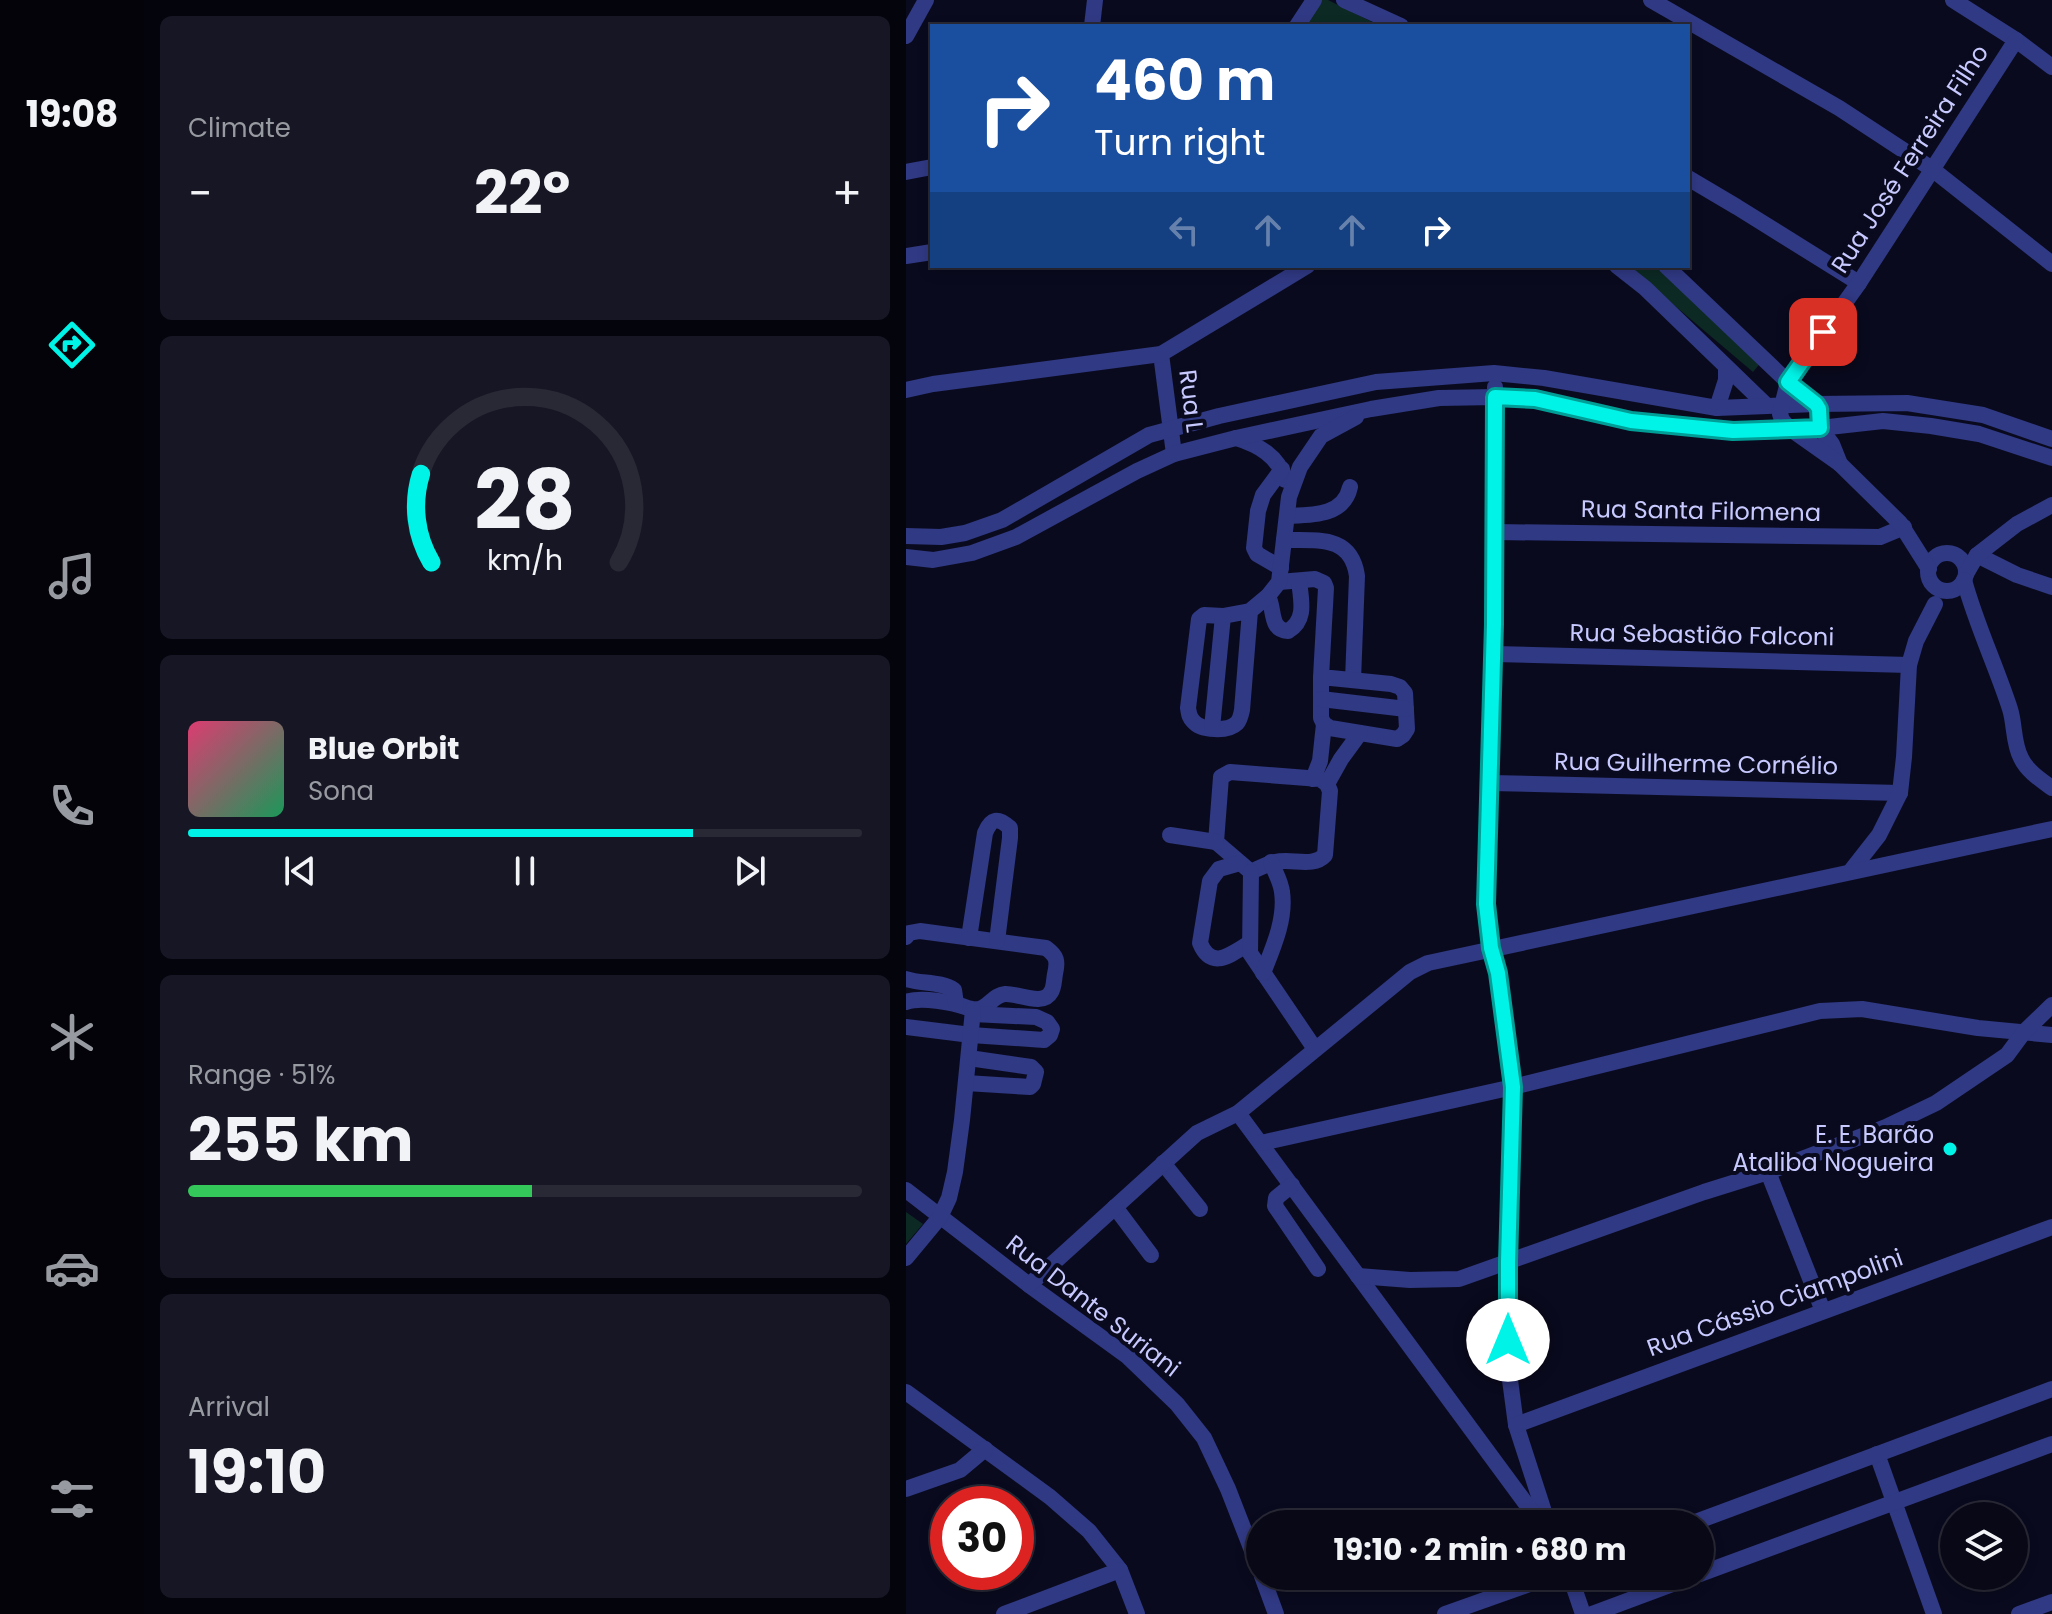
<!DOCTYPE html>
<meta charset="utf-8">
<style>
:root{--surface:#080817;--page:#161624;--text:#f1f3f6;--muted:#989aa1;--line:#292936;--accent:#00f3e7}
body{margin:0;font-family:Poppins,sans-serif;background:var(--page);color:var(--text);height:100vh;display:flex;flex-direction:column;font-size:30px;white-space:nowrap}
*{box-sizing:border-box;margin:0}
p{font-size:26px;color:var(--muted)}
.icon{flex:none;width:44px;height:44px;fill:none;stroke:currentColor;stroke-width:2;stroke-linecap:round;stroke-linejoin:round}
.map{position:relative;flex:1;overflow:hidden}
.details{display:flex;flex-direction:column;gap:16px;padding:16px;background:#04040d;width:762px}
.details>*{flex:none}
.guide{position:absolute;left:24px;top:24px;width:760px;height:244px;border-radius:0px;box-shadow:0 4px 12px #0003,0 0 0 2px var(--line);background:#1a4fa0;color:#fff;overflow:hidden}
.buttons{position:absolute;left:1034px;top:1502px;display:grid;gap:16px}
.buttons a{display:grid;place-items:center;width:88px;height:88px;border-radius:50%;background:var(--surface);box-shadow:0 4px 12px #0003,0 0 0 2px var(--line);font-size:40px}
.speed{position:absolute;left:24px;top:1486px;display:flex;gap:16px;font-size:40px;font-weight:700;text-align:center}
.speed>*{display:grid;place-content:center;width:104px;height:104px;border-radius:50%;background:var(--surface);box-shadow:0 4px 12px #0003,0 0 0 2px var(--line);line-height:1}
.speed .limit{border:12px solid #d22;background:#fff;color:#111}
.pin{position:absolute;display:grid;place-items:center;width:68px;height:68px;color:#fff;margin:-34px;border-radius:16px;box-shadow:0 4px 12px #0006}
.me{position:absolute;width:88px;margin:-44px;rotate:0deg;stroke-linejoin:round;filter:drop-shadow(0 0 6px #0008)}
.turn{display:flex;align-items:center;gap:28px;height:168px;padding:0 32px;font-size:36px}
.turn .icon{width:104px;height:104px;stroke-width:2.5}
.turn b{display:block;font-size:56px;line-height:68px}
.lanes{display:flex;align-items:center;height:76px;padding:0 32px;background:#0003;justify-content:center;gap:40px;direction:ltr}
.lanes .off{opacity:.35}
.big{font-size:60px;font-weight:700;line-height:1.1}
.details .card{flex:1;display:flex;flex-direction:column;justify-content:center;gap:12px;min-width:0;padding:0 28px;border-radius:12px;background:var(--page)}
.details .dial{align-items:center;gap:0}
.dial svg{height:208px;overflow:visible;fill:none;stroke:var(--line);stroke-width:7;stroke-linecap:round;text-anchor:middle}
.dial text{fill:var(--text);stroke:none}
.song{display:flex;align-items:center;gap:24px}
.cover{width:96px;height:96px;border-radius:12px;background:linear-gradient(135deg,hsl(340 70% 55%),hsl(150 70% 35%))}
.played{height:8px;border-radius:4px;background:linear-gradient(90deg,var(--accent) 75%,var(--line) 75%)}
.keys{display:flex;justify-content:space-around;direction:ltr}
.heat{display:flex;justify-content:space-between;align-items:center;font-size:44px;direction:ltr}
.charge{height:12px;border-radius:6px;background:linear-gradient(90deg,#34c759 51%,var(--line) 0)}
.trip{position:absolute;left:340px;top:1510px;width:468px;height:80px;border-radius:40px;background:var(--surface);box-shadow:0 4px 12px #0003,0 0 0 2px var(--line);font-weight:700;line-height:80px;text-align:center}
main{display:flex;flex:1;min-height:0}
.tab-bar{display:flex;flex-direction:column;width:144px;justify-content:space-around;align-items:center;background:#030309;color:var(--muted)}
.tab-bar .icon{width:56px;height:56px}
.tab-bar .current{color:var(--accent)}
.tab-bar b{font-size:36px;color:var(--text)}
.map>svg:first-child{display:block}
.green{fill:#0c2924}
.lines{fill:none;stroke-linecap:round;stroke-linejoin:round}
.minor{stroke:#303983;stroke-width:16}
.route-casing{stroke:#009e96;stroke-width:20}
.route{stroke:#00f3e7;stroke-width:14}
.poi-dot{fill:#00f3e7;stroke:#0a0a1f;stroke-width:3}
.labels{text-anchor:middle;stroke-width:8;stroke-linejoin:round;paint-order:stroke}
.street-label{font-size:24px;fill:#c8caff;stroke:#0a0a1f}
.poi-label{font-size:24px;fill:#c8caff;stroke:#0a0a1f;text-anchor:end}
</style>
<main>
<nav class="tab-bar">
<b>19:08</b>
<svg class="icon current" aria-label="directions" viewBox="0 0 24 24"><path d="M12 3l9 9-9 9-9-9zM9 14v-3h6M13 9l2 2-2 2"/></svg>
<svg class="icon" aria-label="music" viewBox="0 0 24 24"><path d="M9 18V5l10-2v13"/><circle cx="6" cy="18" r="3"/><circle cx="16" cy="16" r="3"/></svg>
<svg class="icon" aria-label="phone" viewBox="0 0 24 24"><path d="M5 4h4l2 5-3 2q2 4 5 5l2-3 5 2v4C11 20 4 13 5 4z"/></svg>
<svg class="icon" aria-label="climate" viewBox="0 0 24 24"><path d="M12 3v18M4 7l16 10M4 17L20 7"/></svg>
<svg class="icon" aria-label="car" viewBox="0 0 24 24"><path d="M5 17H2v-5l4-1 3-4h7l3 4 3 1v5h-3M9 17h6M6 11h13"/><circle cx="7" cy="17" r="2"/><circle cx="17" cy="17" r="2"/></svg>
<svg class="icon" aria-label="filters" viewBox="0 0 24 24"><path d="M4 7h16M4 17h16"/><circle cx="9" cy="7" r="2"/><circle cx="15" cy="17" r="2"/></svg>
</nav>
<section class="details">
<div class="card"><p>Climate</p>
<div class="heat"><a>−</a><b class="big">22°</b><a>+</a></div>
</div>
<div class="card dial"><svg viewBox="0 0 100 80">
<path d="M14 69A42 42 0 1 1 86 69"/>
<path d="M14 69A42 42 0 0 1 10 35" stroke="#00f3e7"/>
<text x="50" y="56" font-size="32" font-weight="700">28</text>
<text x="50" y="72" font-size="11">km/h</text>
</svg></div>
<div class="card">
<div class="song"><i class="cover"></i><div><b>Blue Orbit</b><p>Sona</p></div></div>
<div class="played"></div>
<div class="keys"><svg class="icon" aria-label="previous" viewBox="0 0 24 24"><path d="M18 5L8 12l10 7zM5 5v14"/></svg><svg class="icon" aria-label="pause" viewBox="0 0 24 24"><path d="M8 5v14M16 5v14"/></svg><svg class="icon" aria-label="next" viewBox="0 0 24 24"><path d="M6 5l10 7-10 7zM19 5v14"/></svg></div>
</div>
<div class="card"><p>Range · 51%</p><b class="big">255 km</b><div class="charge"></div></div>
<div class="card"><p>Arrival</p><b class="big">19:10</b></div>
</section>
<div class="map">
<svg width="1146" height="1614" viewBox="0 0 1146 1614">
<rect width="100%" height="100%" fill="#0a0a1f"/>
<g class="green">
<polygon points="415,0 422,0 474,26 393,26"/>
<polygon points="722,266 753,266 856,361 847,372"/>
<polygon points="0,1212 17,1224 0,1244"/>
</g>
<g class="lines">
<g class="minor">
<polyline points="438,0 495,26"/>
<polyline points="745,0 933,108 1026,169 1146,264"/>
<polyline points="1047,0 1110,40 1146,67"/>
<polyline points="186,26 189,0"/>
<polyline points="391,26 408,0"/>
<polyline points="0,36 20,0"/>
<polyline points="0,172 26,167"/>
<polyline points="782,178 831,207 953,283"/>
<polyline points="0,256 26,252"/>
<polyline points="711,266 739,288 860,405"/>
<polyline points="760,266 882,382 910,404"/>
<polyline points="255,354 268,454"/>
<polyline points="589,387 588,654 580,904 585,948 592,973 607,1087 602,1262 602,1365 610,1425 642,1524"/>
<polyline points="0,390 27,384 255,354 401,266"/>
<polyline points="811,408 820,380 820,367"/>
<polyline points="914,428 926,444 934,464"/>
<path d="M 330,438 C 352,445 373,456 379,480"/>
<path d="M 381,516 C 406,515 438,516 444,487"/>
<polyline points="590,532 974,537 998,527"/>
<polyline points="0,536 35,537 59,533 96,520 243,435 313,416 470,382 588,373 638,378 811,408 910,404 1001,403 1077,415 1146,439"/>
<path d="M 378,540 C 410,541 445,534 451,576 L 447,680"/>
<circle cx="1041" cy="572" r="19"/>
<polyline points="1071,555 1111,575 1146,587"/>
<polyline points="0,557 27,560 66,553 110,537 231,471 268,454 330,438 465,409 533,398 589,397 629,399 725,421 827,431 914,428 977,421 1025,426 1073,434 1146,458"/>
<polyline points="375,568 351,554 348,548 352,511 357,495 376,469"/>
<polyline points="1023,569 994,523 934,464 883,428 876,420 874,414 882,382 953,283 1110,40"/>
<polyline points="1060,574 1071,555 1111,524 1146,505"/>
<path d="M 1058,580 C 1070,624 1090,666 1104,709 C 1109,725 1107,743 1115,758 C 1121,771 1135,780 1146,788"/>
<polyline points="373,582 409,579 418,583 420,588 415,677 415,718 418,724 424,728 491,739 497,735 501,729 499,693 494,687 485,684 415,677"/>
<path d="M 362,596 C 369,609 363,630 382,631 C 401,620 395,600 393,581"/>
<path d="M 344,611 L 336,710 C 335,715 334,720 331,723 C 322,732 295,731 287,721 C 283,717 283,714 282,708 L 293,619 L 298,615 L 317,616 L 344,611 L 362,596 L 373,582 L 383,497 L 394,467 L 415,436 L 450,417"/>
<polyline points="588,654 1003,665"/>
<polyline points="415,699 500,709"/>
<polyline points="306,728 317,616"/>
<path d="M 324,772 L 414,779 L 421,784 L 424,791 L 419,855 C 407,868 386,858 369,862 C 361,864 353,868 345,872 L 310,842 L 315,777 Z"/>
<polyline points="407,779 414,761 418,724"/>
<polyline points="585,783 994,793"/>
<polyline points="421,784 435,759 454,733"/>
<polyline points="264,835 310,842"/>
<path d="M 334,863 L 313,869 L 304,881 L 294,943 C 306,972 326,953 344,943"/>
<polyline points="345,872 344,953 409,1049"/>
<polyline points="944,872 973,835 994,793 998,757 1003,665 1010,641 1029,604"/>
<path d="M 0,937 L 3,933 L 14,931 L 140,948 C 151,956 152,961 149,974 C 148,979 148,988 145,992 C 137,1007 112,993 99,994 C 86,995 81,1012 66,1009 C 60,1008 55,1005 49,1004 C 35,1001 13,997 0,1002"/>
<path d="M 63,938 L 79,833 C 85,818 92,817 104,828 L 104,838 L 91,941"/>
<path d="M 357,973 C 367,948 380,919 376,892 C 375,882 369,872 365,862"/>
<path d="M 0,979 C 15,984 35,981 48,990 L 50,1004"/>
<polyline points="0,1027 65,1035 138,1040 144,1035 146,1029 141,1022 130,1017 67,1014"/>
<polyline points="60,1083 124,1087 127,1084 130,1072 125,1067 63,1058"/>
<polyline points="332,1113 635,1524"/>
<polyline points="355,1143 607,1087 914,1011 956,1009 1072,1028 1146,1035"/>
<polyline points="257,1163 294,1209"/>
<polyline points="862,1172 917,1311"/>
<polyline points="386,1185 370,1198 369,1206 412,1269"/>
<polyline points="0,1190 123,1285 221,1356 271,1404 298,1438 322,1489 354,1571"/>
<polyline points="209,1207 245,1255"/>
<polyline points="0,1258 34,1217 43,1198 49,1172 56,1120 67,1010"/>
<polyline points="452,1276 504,1280 553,1279 798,1192 862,1172 980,1127 1030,1103 1101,1055 1118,1032 1146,1005"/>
<polyline points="123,1285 291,1133 332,1113 504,972 522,963 1146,829"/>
<polyline points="0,1392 144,1497 183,1531 214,1570 231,1614"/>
<polyline points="610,1425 1146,1227"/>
<polyline points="971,1454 1028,1614"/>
<polyline points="0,1489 54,1470 79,1449"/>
<polyline points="784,1524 1146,1389"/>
<polyline points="794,1574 1146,1444"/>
<polyline points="356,1576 370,1614"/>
<polyline points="664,1576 677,1614"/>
<polyline points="98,1614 214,1570"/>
<polyline points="539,1614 646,1576"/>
<polyline points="686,1614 788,1576"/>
<polyline points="1113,1614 1146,1602"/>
</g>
</g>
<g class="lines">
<g class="route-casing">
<polyline id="route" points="602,1340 602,1262 607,1087 592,973 585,948 580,904 588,624 589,397 629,399 725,421 827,431 914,428 913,409 910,404 882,382 917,332"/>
</g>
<use href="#route" class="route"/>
</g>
<circle class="poi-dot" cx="1044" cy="1149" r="8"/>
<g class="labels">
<g class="street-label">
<text transform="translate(1004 159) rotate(-57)" y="8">Rua José Ferreira Filho</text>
<text transform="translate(285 401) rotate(83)" y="8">Rua L</text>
<text transform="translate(795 511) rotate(1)" y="8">Rua Santa Filomena</text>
<text transform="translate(796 635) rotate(1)" y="8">Rua Sebastião Falconi</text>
<text transform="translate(790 764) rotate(1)" y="8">Rua Guilherme Cornélio</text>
<text transform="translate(869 1303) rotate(-20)" y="8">Rua Cássio Ciampolini</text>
<text transform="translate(187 1306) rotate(38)" y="8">Rua Dante Suriani</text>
</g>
<g class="poi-label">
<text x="1028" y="1143">E. E. Barão<tspan x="1028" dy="28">Ataliba Nogueira</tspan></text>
</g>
</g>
</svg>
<div class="buttons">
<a><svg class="icon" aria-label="layers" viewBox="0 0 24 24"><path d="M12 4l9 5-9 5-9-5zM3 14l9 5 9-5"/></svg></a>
</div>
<div class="speed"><div class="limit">30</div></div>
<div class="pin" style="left:917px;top:332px;background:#d93025"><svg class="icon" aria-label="arrive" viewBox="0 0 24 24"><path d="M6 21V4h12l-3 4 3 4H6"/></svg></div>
<svg class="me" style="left:602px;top:1340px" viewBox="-20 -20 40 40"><circle r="19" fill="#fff"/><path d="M0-13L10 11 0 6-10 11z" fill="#00f3e7"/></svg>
<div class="trip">19:10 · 2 min · 680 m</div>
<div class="guide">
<div class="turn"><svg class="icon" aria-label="right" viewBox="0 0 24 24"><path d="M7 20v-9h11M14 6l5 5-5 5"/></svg><div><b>460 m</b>Turn right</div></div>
<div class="lanes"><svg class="icon off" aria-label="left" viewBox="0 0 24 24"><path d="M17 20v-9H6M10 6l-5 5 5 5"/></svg><svg class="icon off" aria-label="ahead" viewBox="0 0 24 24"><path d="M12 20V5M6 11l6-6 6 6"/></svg><svg class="icon off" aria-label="ahead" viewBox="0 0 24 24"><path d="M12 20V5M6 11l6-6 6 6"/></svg><svg class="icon" aria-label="right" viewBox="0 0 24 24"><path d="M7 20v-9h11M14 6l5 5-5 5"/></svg></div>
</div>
</div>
</main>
